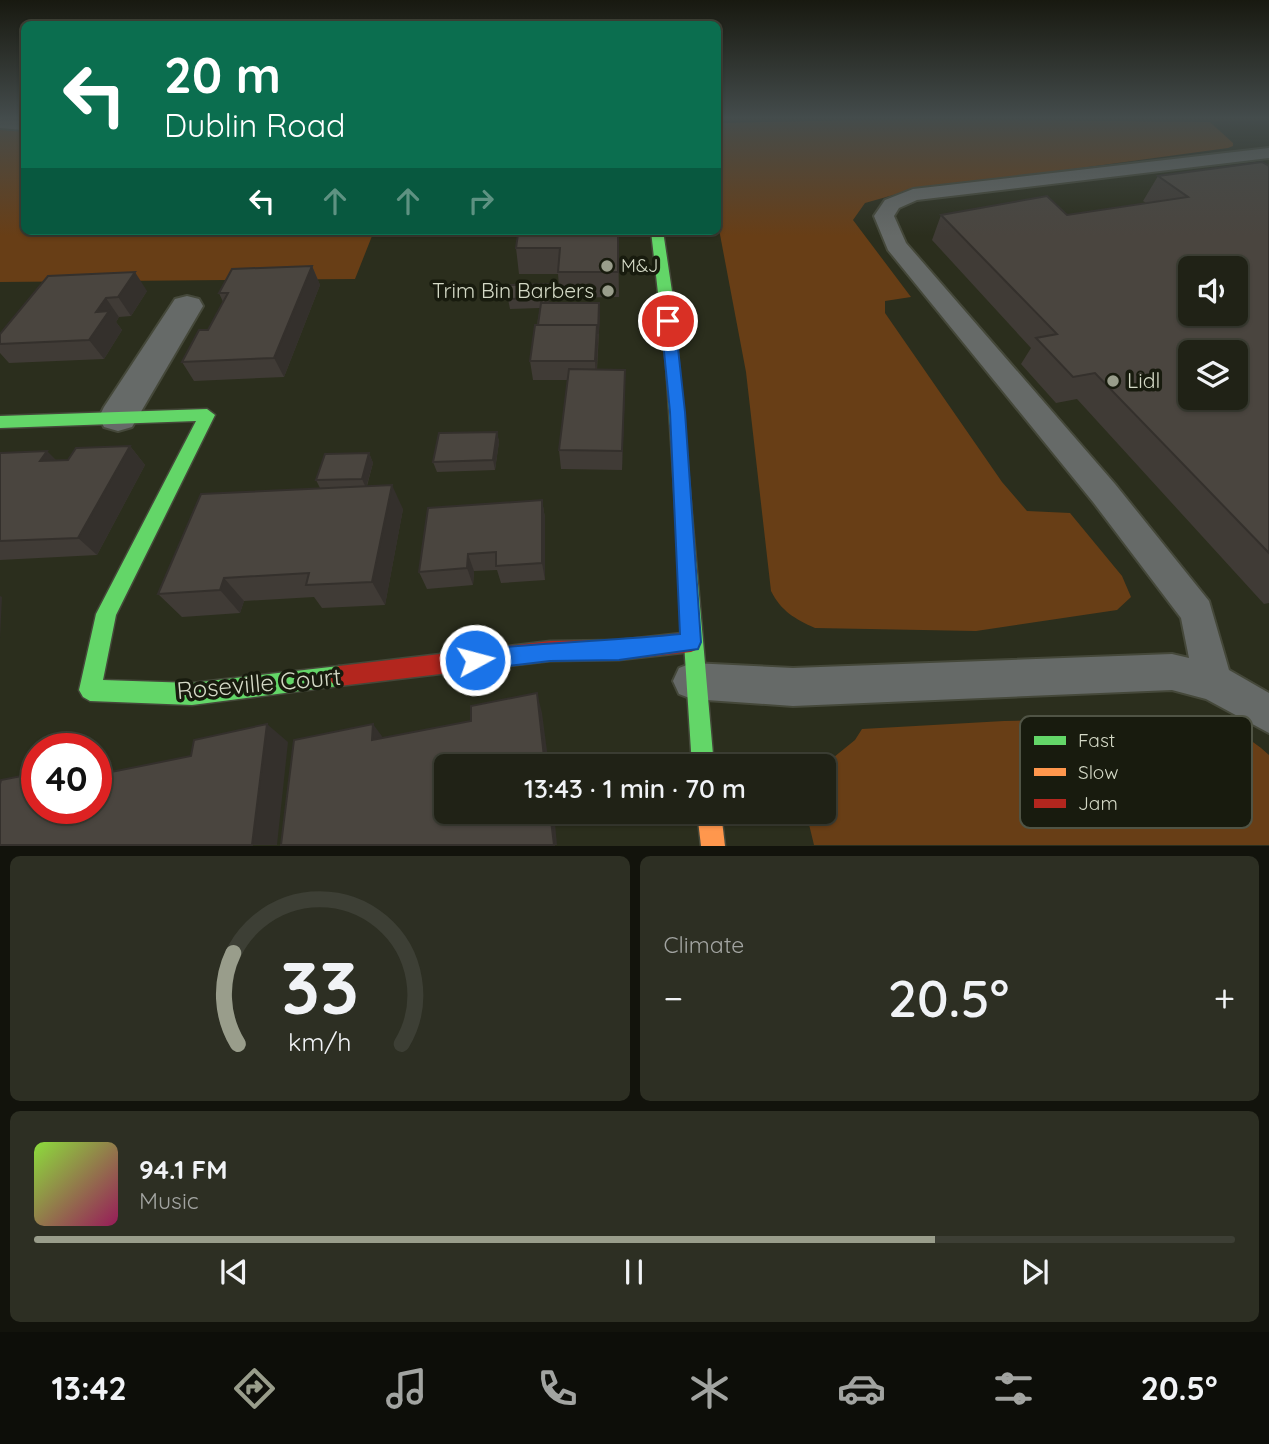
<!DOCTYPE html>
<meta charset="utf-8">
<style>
:root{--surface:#202216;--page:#2d2f23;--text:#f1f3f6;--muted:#a2a4a1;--line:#3d3f35;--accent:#999d8b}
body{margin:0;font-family:Quicksand,sans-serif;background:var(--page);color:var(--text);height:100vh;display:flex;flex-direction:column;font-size:26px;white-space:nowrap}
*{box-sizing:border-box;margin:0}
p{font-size:23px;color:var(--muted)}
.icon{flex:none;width:38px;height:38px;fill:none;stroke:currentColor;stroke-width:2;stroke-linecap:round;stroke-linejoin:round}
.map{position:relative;height:846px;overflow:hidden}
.panel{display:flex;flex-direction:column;gap:10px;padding:10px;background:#12130c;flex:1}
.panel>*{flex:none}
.banner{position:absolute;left:21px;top:21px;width:700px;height:214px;border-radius:10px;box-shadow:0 2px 5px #0004,0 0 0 2px var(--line);background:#0b6e4f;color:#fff;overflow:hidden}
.fabs{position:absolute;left:1178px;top:256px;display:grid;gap:14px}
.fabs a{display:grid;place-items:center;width:70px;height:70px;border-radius:10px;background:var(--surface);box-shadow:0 2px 5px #0004,0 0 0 2px var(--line);font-size:35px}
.speed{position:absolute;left:21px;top:733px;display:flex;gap:14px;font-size:35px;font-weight:700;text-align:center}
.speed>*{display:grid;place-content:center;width:91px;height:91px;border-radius:50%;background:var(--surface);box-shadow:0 2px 5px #0004,0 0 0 2px var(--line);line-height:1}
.speed .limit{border:10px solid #d22;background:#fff;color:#111}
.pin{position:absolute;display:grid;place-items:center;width:60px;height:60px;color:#fff;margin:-30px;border:4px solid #fff;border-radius:50%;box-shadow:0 2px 7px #0007}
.me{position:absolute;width:77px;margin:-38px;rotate:83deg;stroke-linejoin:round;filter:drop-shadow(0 0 5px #0008)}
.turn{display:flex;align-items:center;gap:24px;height:147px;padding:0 28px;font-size:32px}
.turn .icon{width:91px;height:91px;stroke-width:2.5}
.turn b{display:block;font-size:49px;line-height:60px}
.lanes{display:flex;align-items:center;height:66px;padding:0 28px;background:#0003;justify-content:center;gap:35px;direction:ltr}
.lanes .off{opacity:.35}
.big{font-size:52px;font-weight:600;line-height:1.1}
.panel .card{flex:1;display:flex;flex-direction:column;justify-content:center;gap:10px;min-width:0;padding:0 24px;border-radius:10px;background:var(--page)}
.panel .dial{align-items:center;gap:0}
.dial svg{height:182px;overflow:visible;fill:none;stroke:var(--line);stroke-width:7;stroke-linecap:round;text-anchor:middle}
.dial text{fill:var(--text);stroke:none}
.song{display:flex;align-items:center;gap:21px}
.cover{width:84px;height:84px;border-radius:10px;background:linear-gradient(135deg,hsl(90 70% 55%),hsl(330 70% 35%))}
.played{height:7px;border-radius:4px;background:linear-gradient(90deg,var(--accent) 75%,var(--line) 75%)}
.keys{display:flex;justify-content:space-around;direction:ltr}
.heat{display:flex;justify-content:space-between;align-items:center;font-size:38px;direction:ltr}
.panel .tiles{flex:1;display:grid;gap:10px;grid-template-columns:1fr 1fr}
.card:last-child{grid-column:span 2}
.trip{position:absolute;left:434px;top:754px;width:402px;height:70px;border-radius:10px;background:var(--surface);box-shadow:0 2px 5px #0004,0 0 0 2px var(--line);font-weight:600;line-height:70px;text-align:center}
.menu{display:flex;height:112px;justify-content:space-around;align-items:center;background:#0d0e09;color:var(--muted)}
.menu .icon{width:49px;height:49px}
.menu .selected{color:var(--accent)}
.menu b{font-size:32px;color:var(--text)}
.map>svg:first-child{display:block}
.green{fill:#683e16}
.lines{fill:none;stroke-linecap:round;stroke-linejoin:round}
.lane-casing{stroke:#45483a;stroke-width:4}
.street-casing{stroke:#45483a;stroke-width:4}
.fast-casing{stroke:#45483a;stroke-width:3}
.slow-casing{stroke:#45483a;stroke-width:3}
.jam-casing{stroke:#45483a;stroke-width:3}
.lane{fill:#666a68;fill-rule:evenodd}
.street{fill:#666a68;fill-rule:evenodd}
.fast{fill:#63d668;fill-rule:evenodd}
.slow{fill:#ff974d;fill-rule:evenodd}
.jam{fill:#b3261e;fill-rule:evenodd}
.wall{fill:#403b36}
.shaded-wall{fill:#34302c}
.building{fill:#4a453f;stroke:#34302c;stroke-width:2;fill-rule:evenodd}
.route{fill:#1a73e8;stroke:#114b97;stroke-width:2}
.poi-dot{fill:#999d8b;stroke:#181b0e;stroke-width:2.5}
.labels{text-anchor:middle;stroke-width:7;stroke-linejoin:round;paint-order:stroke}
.far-poi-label{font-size:18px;fill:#d4d9c6;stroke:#181b0e;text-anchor:start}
.poi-label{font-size:21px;fill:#d4d9c6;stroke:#181b0e;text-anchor:end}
.near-street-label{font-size:24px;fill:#d4d9c6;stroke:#181b0e}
.key{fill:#181b0e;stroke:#505445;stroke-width:2}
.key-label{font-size:19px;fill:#d4d9c6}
</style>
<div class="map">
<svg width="1269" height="846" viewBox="0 0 1269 846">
<rect width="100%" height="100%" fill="#2b2e1d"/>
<g class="green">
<polygon points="0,118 24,118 24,231 374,231 355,279 0,282"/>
<path d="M 911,119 L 1210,122 L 1233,143 L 1233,146 L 1228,148 L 904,192 L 865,203 L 853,220 L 911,297 L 885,301 L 885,313 L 1002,482 L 1027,511 L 1070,513 L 1122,576 L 1131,597 L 1117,610 L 976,631 L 815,628 C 795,619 781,611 771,591 L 746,372 L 718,224 L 718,123 Z"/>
<path d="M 1191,717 C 1219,722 1248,735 1269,755 L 1269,845 L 814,845 L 806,812 L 824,812 L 823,766 L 855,740 L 862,729 L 1004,721 Z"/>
</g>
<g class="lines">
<g class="lane-casing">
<g id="lane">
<polygon points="0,118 24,120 24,130 0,128"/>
<polygon points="1269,148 1269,158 917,200 899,208 894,216 906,243 1115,484 1209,601 1229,670 1269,693 1269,733 1206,699 1172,690 793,706 692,699 679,694 673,681 679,668 692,663 793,668 1172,654 1189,658 1181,618 1093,502 888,250 874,216 885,200 913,189"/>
</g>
</g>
<g class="street-casing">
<polygon id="street" points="187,296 199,299 203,306 132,427 118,431 104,427 99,417 104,407 175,299"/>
</g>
<g class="fast-casing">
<g id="fast">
<polygon points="651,231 663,231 673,298 714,766 692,766 666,364"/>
<polygon points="207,409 215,415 116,615 103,680 192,683 339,666 346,669 349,676 346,683 339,686 192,705 90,701 83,697 79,690 96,614 196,421 0,428 0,416"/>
</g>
</g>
<g class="slow-casing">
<polygon id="slow" points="697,812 721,812 725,846 701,846"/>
</g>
<g class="jam-casing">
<polygon id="jam" points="691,632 698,635 701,642 698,649 691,652 619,660 550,661 339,686 332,683 329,676 332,669 339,666 550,641 619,640"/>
</g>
<use href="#lane" class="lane"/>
<use href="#street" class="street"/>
<use href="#fast" class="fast"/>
<use href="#slow" class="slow"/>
<use href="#jam" class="jam"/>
</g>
<g class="wall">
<polygon points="1269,166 1269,603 1264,604 1077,399 1056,403 1021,364 1031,348 932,240 941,215 1067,215 1146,203 1143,201 1158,176"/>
<polygon points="556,233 618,233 619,297 560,298 558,274 519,274 516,248"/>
<polygon points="312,266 320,285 284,377 194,381 182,362 208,330 223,302 219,293"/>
<polygon points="48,276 147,291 131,316 119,317 116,322 122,330 104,359 9,363 0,353 0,334"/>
<polygon points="548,284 549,303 600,313 597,370 625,389 622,470 561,469 559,450 568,380 533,380 530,361 540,308 510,309 508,299"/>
<polygon points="497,432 499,442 495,470 437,472 433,462"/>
<polygon points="130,446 145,465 97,555 0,560 0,453 56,461 68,460"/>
<polygon points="369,453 373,463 367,486 403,509 385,605 322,608 314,597 244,601 240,613 182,617 158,594 320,488 316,480"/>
<polygon points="542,500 545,518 545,580 501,583 497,570 474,571 473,585 427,589 419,572"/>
</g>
<g class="shaded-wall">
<polygon points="312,266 320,285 284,377 274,358"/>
<polygon points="135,272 147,291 131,316 118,297"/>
<polygon points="548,284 550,294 549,308 547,298"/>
<polygon points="106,298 119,317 116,322 122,330 104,359 89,340 96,312"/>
<polygon points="599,303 600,313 598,344 598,334"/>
<polygon points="597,325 598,344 596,380 595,361"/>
<polygon points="625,370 625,389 622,470 622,451"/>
<polygon points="497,432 499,442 495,470 493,460"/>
<polygon points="130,446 145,465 97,555 78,538"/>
<polygon points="47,451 65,469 40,461"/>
<polygon points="369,453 373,463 366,488 362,479"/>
<polygon points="392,485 403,509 385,605 372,582"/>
<polygon points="542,500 545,518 545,580 542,563"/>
<polygon points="468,554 474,571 473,585 467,568"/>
<polygon points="224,578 244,601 240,613 220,590"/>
<polygon points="0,596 2,597 0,638"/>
<polygon points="537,693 542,713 549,766 545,766"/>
<polygon points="267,724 288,742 277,845 252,845"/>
<polygon points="373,724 387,743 372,740"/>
<polygon points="96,767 119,779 96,784"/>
<polygon points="550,812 554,812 557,845 554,845"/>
</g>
<g class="building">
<path d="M 1262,162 L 1269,166 L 1269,553 L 1095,373 L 1073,377 L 1036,338 L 1057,334 L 941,215 L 1047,196 L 1067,215 L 1188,197 L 1158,176 ZM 1190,268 L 1236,268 L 1236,313 L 1190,313 ZM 1190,352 L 1236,352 L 1236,397 L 1190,397 Z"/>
<rect x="556" y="231" width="57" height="2"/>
<polygon points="618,233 618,272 558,272 560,248 516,248 518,234"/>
<polygon points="312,266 274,358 182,362 199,330 208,330 228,293 219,293 232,269"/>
<polygon points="135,272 118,297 106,298 96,312 109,311 89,340 0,344 0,334 48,276"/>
<polygon points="548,284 547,298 508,299 510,285"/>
<polygon points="541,303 599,303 598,334 597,325 538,325"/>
<polygon points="535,325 597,325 595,361 530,361"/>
<polygon points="569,369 625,370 622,451 559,450"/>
<polygon points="497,432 493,460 433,462 439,433"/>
<polygon points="130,446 78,538 0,541 0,453 47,451 40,461 68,460 76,448"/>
<polygon points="369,453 362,479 316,480 325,454"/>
<polygon points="392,485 372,582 306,585 309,573 224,578 220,590 158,594 201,494"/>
<polygon points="542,500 542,563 496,566 496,552 468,554 467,568 419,572 428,508"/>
<polygon points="537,693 545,766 446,766 446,812 550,812 554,845 281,845 294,740 373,724 372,740 471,721 471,706"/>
<polygon points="267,724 252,845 0,845 0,784 1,780 37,773 37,808 96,808 96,775 191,756 194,740"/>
</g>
<linearGradient id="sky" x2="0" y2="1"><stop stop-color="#181910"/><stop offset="0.5" stop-color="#444c4c"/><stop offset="1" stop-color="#444c4c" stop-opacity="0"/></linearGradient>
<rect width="1269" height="236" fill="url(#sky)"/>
<path class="route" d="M 668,317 L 675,321 L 685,412 L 701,642 L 698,649 L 619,660 L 550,661 L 475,670 L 468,667 L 465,660 L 468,653 L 475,650 C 543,642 612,641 680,634 L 670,412 L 661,321 Z"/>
<g class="poi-dot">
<circle cx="607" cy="266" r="7"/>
<circle cx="608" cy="291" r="7"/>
<circle cx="1113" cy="381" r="7"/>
</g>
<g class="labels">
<g class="far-poi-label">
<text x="621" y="272">M&amp;J</text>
</g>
<g class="poi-label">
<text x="594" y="298">Trim Bin Barbers</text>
<text x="1127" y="388" text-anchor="start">Lidl</text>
</g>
<g class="near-street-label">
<text transform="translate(259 684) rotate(-5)" y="8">Roseville Court</text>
</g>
</g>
<rect x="1020" y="716" width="232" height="112" rx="10" class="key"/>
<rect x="1034" y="736" width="32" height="9" fill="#63d668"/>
<rect x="1034" y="768" width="32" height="8" fill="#ff974d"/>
<rect x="1034" y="799" width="32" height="9" fill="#b3261e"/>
<g class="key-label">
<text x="1078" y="747">Fast</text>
<text x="1078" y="779">Slow</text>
<text x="1078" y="810">Jam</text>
</g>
</svg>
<div class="fabs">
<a><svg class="icon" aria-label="sound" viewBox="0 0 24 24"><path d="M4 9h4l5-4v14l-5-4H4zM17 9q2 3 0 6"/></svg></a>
<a><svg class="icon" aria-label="layers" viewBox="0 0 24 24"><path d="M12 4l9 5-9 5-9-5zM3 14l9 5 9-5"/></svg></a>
</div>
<div class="speed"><div class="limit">40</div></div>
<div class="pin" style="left:668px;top:321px;background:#d93025"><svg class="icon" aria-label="arrive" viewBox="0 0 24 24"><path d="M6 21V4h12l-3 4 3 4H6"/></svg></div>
<svg class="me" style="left:475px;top:660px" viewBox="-20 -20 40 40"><circle r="17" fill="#1a73e8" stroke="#fff" stroke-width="3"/><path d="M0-11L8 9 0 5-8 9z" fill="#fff"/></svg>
<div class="trip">13:43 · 1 min · 70 m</div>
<div class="banner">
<div class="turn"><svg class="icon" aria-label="left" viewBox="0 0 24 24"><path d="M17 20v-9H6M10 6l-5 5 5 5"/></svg><div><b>20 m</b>Dublin Road</div></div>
<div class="lanes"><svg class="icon" aria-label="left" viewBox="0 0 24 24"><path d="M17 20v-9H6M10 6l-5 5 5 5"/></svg><svg class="icon off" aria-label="ahead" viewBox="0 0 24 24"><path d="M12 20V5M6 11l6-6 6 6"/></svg><svg class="icon off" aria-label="ahead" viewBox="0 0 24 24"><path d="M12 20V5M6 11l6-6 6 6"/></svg><svg class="icon off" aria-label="right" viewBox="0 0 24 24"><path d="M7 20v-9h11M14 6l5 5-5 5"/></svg></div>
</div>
</div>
<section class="panel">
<div class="tiles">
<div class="card dial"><svg viewBox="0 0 100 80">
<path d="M14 69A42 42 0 1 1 86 69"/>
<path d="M14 69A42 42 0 0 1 12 29" stroke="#999d8b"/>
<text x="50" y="56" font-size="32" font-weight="700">33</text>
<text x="50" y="72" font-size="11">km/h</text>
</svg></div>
<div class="card"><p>Climate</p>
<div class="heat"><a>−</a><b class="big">20.5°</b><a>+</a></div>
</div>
<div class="card">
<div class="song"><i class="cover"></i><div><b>94.1 FM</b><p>Music</p></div></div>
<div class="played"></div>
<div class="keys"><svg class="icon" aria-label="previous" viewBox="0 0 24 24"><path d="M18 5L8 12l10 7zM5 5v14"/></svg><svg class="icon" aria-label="pause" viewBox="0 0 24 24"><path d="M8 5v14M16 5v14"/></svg><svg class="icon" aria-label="next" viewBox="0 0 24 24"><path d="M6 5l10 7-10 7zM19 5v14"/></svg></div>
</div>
</div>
</section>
<nav class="menu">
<b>13:42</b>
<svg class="icon selected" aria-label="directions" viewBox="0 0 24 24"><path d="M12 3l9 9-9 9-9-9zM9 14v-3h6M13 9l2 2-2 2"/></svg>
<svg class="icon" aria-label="music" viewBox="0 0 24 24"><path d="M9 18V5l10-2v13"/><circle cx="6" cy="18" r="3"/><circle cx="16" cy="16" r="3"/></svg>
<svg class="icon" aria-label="phone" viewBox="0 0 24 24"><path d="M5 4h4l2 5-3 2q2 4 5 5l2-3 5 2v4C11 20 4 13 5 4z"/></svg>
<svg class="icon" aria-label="climate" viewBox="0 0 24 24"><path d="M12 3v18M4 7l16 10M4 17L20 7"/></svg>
<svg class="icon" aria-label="car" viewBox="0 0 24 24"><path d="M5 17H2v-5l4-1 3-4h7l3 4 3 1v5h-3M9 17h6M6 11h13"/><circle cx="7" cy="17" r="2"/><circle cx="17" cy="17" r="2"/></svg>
<svg class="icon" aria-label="filters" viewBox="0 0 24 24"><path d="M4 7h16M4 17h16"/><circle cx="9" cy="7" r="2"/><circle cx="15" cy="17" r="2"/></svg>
<b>20.5°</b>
</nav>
